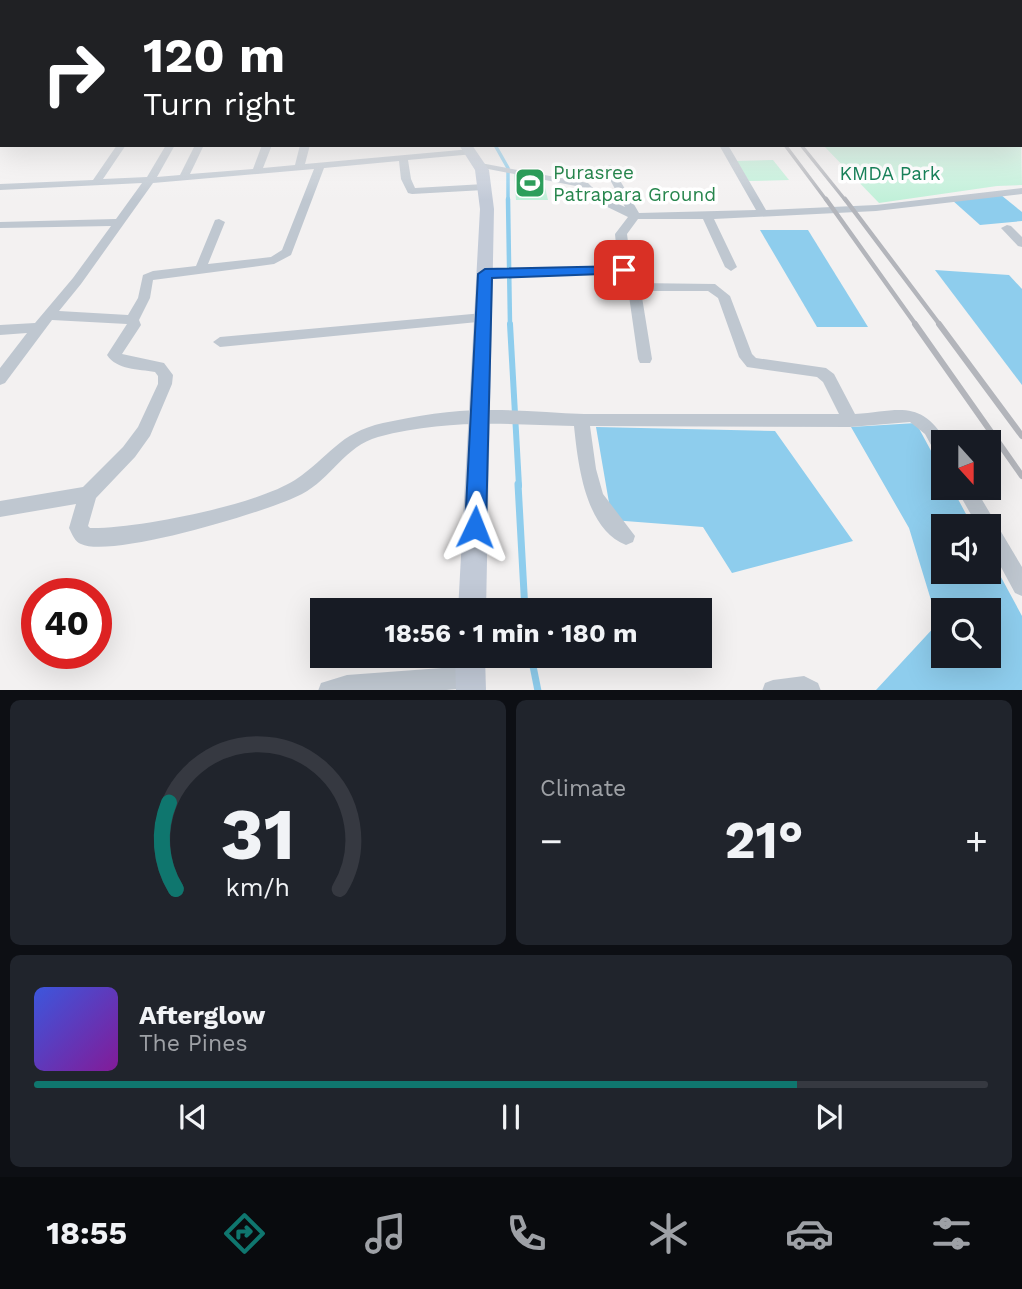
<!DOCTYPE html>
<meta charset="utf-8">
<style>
:root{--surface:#171b24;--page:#20242c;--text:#f1f3f6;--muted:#9ea1a6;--line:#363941;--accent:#0f766e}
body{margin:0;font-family:"Work Sans",sans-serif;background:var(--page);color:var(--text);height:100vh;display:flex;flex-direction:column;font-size:26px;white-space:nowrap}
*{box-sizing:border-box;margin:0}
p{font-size:23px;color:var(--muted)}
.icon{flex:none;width:38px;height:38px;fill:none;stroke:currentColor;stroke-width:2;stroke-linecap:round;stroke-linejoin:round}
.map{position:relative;height:690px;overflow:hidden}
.panel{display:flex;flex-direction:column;gap:10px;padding:10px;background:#0d0f14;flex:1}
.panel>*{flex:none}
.hud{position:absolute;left:0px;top:0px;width:1022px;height:147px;box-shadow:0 7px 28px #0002;background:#202124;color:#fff;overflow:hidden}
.needle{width:46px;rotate:159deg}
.buttons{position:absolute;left:931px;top:430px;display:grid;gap:14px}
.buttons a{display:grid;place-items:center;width:70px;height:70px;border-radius:0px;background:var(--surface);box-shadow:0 7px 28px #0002;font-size:35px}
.speed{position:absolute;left:21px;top:578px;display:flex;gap:14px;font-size:35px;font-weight:700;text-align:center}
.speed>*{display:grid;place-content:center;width:91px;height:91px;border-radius:50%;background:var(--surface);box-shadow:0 7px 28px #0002;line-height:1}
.speed .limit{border:10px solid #d22;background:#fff;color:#111}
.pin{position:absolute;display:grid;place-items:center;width:60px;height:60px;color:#fff;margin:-30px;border-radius:14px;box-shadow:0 4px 10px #0006}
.me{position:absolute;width:77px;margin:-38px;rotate:2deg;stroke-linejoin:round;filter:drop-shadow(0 0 5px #0008)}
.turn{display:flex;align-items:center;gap:24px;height:147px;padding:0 28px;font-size:32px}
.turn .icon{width:91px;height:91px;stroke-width:2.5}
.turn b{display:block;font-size:49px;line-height:60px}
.big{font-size:52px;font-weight:700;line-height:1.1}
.panel .tile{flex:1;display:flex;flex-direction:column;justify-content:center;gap:10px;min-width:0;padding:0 24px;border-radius:10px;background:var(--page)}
.panel .dial{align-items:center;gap:0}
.dial svg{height:182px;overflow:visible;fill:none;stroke:var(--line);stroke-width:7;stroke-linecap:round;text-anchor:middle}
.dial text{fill:var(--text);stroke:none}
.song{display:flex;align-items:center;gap:21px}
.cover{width:84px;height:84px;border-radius:10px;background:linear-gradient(135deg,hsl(230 70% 55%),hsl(290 70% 35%))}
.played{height:7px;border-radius:4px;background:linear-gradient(90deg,var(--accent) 80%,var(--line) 80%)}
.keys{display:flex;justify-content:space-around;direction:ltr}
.heat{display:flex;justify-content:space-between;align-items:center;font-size:38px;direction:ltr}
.panel .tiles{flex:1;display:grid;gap:10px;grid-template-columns:1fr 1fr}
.tile:last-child{grid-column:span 2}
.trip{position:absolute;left:310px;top:598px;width:402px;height:70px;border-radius:0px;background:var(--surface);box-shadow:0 7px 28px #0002;font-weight:700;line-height:70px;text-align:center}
.menu{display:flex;height:112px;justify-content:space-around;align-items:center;background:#090b0e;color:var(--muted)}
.menu .icon{width:49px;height:49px}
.menu .active{color:var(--accent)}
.menu b{font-size:32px;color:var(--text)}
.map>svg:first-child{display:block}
.green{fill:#c1f0d9}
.water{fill:#8ecded;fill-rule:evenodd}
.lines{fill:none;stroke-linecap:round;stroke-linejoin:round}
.stream-far3{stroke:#8ecded;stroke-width:3.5}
.stream-far2{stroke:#8ecded;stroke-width:4.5}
.stream-far1{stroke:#8ecded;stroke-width:6}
.stream{stroke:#8ecded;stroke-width:7}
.street{fill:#bfc7d0;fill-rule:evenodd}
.secondary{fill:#c2cad7;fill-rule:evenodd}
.rail-far2{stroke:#b3b5bb;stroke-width:3.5}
.rail-far1{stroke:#b3b5bb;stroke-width:4.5}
.rail{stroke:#b3b5bb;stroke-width:6}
.route{fill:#1a73e8;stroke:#114b97;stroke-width:2}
.labels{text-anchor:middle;stroke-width:7;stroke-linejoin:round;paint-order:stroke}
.far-leisure-label{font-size:19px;fill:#27864d;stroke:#fff;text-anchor:start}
.far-park-label{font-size:19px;fill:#18825a;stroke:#fff}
</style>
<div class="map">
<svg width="1022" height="691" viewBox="0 0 1022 691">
<rect width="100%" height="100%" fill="#f3f1f1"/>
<g class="green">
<polygon points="1020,103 1022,185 997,186 879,203 823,145 1020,145"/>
<polygon points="773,160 789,180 749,181 735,161"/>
<polygon points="514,173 543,179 548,200 516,200"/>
</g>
<g class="water">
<polygon points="1001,195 1022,212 1022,221 980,225 952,200"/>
<polygon points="760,230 808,230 868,327 817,327"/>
<polygon points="935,270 1009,275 1022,289 1022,385"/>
<path d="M 916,423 L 943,473 L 943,488 L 952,488 L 973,527 L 943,527 L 943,572 L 989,572 L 989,555 L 1022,616 L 1022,690 L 876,690 L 938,623 L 909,528 L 851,427 ZM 943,611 L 989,611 L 989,656 L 943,656 Z"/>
<polygon points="596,427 775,431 853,541 732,573 703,527 612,520"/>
</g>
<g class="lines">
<polyline class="stream-far3" points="495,145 508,168 508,201"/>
<polyline class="stream-far2" points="508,199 510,325"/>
<polyline class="stream-far1" points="510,324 519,486"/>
<g class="stream">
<polyline points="518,484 525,611"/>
<polyline points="531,656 538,691"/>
</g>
<g class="street">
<rect x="0" y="113" width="2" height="6"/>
<path d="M 117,145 L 126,145 L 103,179 L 147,177 L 166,145 L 175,145 L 157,177 L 180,175 L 195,145 L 204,145 L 190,174 L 253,169 L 262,145 L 272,145 L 263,168 L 295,165 L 300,145 L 310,145 L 305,164 L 471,149 L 474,150 L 474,154 L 408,160 L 411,179 L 415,188 L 484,184 L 489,187 L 484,190 L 412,194 L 408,193 L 401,179 L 399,161 L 324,168 L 291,255 L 274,264 L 153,280 L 150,298 L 139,320 L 141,325 L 122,354 L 164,363 L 173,375 L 172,384 L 150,436 L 135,457 L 96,498 L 88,526 L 90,528 C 137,529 256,505 295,480 C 330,457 338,433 383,423 C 419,415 457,409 493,410 C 524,410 554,413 584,414 C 669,414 754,414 839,414 L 823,382 L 817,377 L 747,367 L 739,357 L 718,298 L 708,291 L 641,291 L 652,359 L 650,363 L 640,363 L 638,359 L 628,289 L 621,283 L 619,274 L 481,277 L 479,274 L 481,271 L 485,270 L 618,266 L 615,234 L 628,217 L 593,200 L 581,187 L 478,167 L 475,166 L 475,162 L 588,183 L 601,196 L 625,207 L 603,167 L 611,165 L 639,213 L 756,210 L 719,145 L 728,145 L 766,210 L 876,205 L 1022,188 L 1022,194 L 876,211 L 714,219 L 737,267 L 731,271 L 725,267 L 703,219 L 638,219 L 627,234 L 633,281 L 636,283 L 715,284 L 730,296 L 752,354 L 756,358 L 826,368 L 834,374 L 855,414 C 899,411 921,398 947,443 L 943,443 L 943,458 L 937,456 L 925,434 L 910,422 L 850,427 L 590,426 L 596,469 L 603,494 L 635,536 L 633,542 L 626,545 C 585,529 578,464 574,426 C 505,424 446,419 378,437 C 345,446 331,479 302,494 C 270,511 111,559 81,544 C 75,542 72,534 69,528 L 76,504 L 0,517 L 0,501 L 83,487 L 123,447 L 138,427 L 158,384 L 158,376 L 155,372 C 138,369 117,370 107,355 L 127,324 L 52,320 L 5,383 L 0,385 L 0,368 L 27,333 L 0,335 L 0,325 L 35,323 L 73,278 L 111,226 L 0,228 L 0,222 L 116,219 L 142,183 L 0,190 L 0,184 L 93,180 ZM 314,169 L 282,250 L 271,257 L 208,264 L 225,222 L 219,219 L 215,220 L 196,266 L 153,271 L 143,275 L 138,298 L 128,315 L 59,311 L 81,284 L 153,183 Z"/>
<polygon points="1007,225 1011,226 1022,237 1022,247 1018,246 1001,228"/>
<polygon points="483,313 488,315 490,318 488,321 220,347 213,342 220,337"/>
<polygon points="956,488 975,488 1022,567 1022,596 1015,593 989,545 989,527 978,527"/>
<polygon points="469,666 477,669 480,677 477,685 469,688 435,691 318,691 321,683 347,675"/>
<polygon points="804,676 818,683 821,691 762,691 765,683 773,680"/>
</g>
<g class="secondary">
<polygon points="459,145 472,145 489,170 494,209 486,611 458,611 480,209 475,170"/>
<polygon points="455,656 485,656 486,691 456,691"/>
</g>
<g class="rail-far2">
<polyline points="785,145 827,201"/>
<polyline points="801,145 846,201"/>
</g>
<g class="rail-far1">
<polyline points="826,199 916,325"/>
<polyline points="845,199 940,325"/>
</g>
<g class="rail">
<polyline points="915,324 1022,476"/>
<polyline points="939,324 1022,436"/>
</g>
</g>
<linearGradient id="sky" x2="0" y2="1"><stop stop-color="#84beea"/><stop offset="0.52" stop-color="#faf9f9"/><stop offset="1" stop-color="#faf9f9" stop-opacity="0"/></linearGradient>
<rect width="1022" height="200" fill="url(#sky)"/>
<polygon class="route" points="624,266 631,270 629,273 492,278 486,527 483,534 475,537 468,534 465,527 478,274 485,269"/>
<defs>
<g id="stadium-square" transform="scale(1.575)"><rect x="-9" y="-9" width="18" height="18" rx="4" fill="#2e9e5b" stroke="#fff"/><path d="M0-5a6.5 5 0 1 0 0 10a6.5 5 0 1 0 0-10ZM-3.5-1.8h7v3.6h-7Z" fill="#fff"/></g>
</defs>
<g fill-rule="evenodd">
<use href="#stadium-square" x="530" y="183"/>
</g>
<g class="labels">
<g class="far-leisure-label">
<text x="553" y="179">Purasree<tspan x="553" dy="22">Patrapara Ground</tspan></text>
</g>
<g class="far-park-label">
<text x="890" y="180">KMDA Park</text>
</g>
</g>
</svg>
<div class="buttons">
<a><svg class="needle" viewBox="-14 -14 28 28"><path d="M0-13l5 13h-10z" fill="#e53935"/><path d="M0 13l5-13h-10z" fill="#9ea1a6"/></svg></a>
<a><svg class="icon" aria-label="sound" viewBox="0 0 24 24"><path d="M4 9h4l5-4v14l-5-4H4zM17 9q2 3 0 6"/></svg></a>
<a><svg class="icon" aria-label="search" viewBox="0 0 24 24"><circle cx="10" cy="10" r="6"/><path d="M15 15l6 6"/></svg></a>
</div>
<div class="speed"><div class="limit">40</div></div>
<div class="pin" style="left:624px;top:270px;background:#d93025"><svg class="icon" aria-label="arrive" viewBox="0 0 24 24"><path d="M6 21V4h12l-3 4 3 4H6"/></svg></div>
<svg class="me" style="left:475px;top:527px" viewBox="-20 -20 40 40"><path d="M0-17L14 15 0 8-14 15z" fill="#1a73e8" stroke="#fff" stroke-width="4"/></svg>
<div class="trip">18:56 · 1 min · 180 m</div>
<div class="hud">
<div class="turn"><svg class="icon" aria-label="right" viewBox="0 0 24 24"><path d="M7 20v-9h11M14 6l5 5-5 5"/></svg><div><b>120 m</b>Turn right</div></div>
</div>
</div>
<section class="panel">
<div class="tiles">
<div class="tile dial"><svg viewBox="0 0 100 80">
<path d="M14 69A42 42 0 1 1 86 69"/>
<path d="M14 69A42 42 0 0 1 11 31" stroke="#0f766e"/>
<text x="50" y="56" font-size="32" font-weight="700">31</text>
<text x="50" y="72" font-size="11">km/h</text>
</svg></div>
<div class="tile"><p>Climate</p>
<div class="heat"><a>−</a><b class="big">21°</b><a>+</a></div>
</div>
<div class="tile">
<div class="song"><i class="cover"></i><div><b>Afterglow</b><p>The Pines</p></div></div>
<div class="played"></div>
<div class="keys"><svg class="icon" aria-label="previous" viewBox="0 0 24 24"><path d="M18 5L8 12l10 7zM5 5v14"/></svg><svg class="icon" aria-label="pause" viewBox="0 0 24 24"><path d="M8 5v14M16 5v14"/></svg><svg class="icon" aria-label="next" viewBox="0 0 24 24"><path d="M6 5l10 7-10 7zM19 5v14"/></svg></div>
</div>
</div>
</section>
<nav class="menu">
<b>18:55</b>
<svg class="icon active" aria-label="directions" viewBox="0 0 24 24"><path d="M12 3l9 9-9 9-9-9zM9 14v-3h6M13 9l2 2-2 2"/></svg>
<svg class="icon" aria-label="music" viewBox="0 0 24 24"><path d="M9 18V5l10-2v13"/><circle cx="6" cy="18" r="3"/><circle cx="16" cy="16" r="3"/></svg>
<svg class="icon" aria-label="phone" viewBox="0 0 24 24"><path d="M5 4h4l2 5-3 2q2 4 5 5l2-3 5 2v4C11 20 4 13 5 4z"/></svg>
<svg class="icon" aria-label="climate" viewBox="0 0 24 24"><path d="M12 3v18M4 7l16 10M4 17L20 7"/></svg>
<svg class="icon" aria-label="car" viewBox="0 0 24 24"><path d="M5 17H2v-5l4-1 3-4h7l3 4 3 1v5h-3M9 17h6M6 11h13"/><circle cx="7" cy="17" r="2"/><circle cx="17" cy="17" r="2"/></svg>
<svg class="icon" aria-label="filters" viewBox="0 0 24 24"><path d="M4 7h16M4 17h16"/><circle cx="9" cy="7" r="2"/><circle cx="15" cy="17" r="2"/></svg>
</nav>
